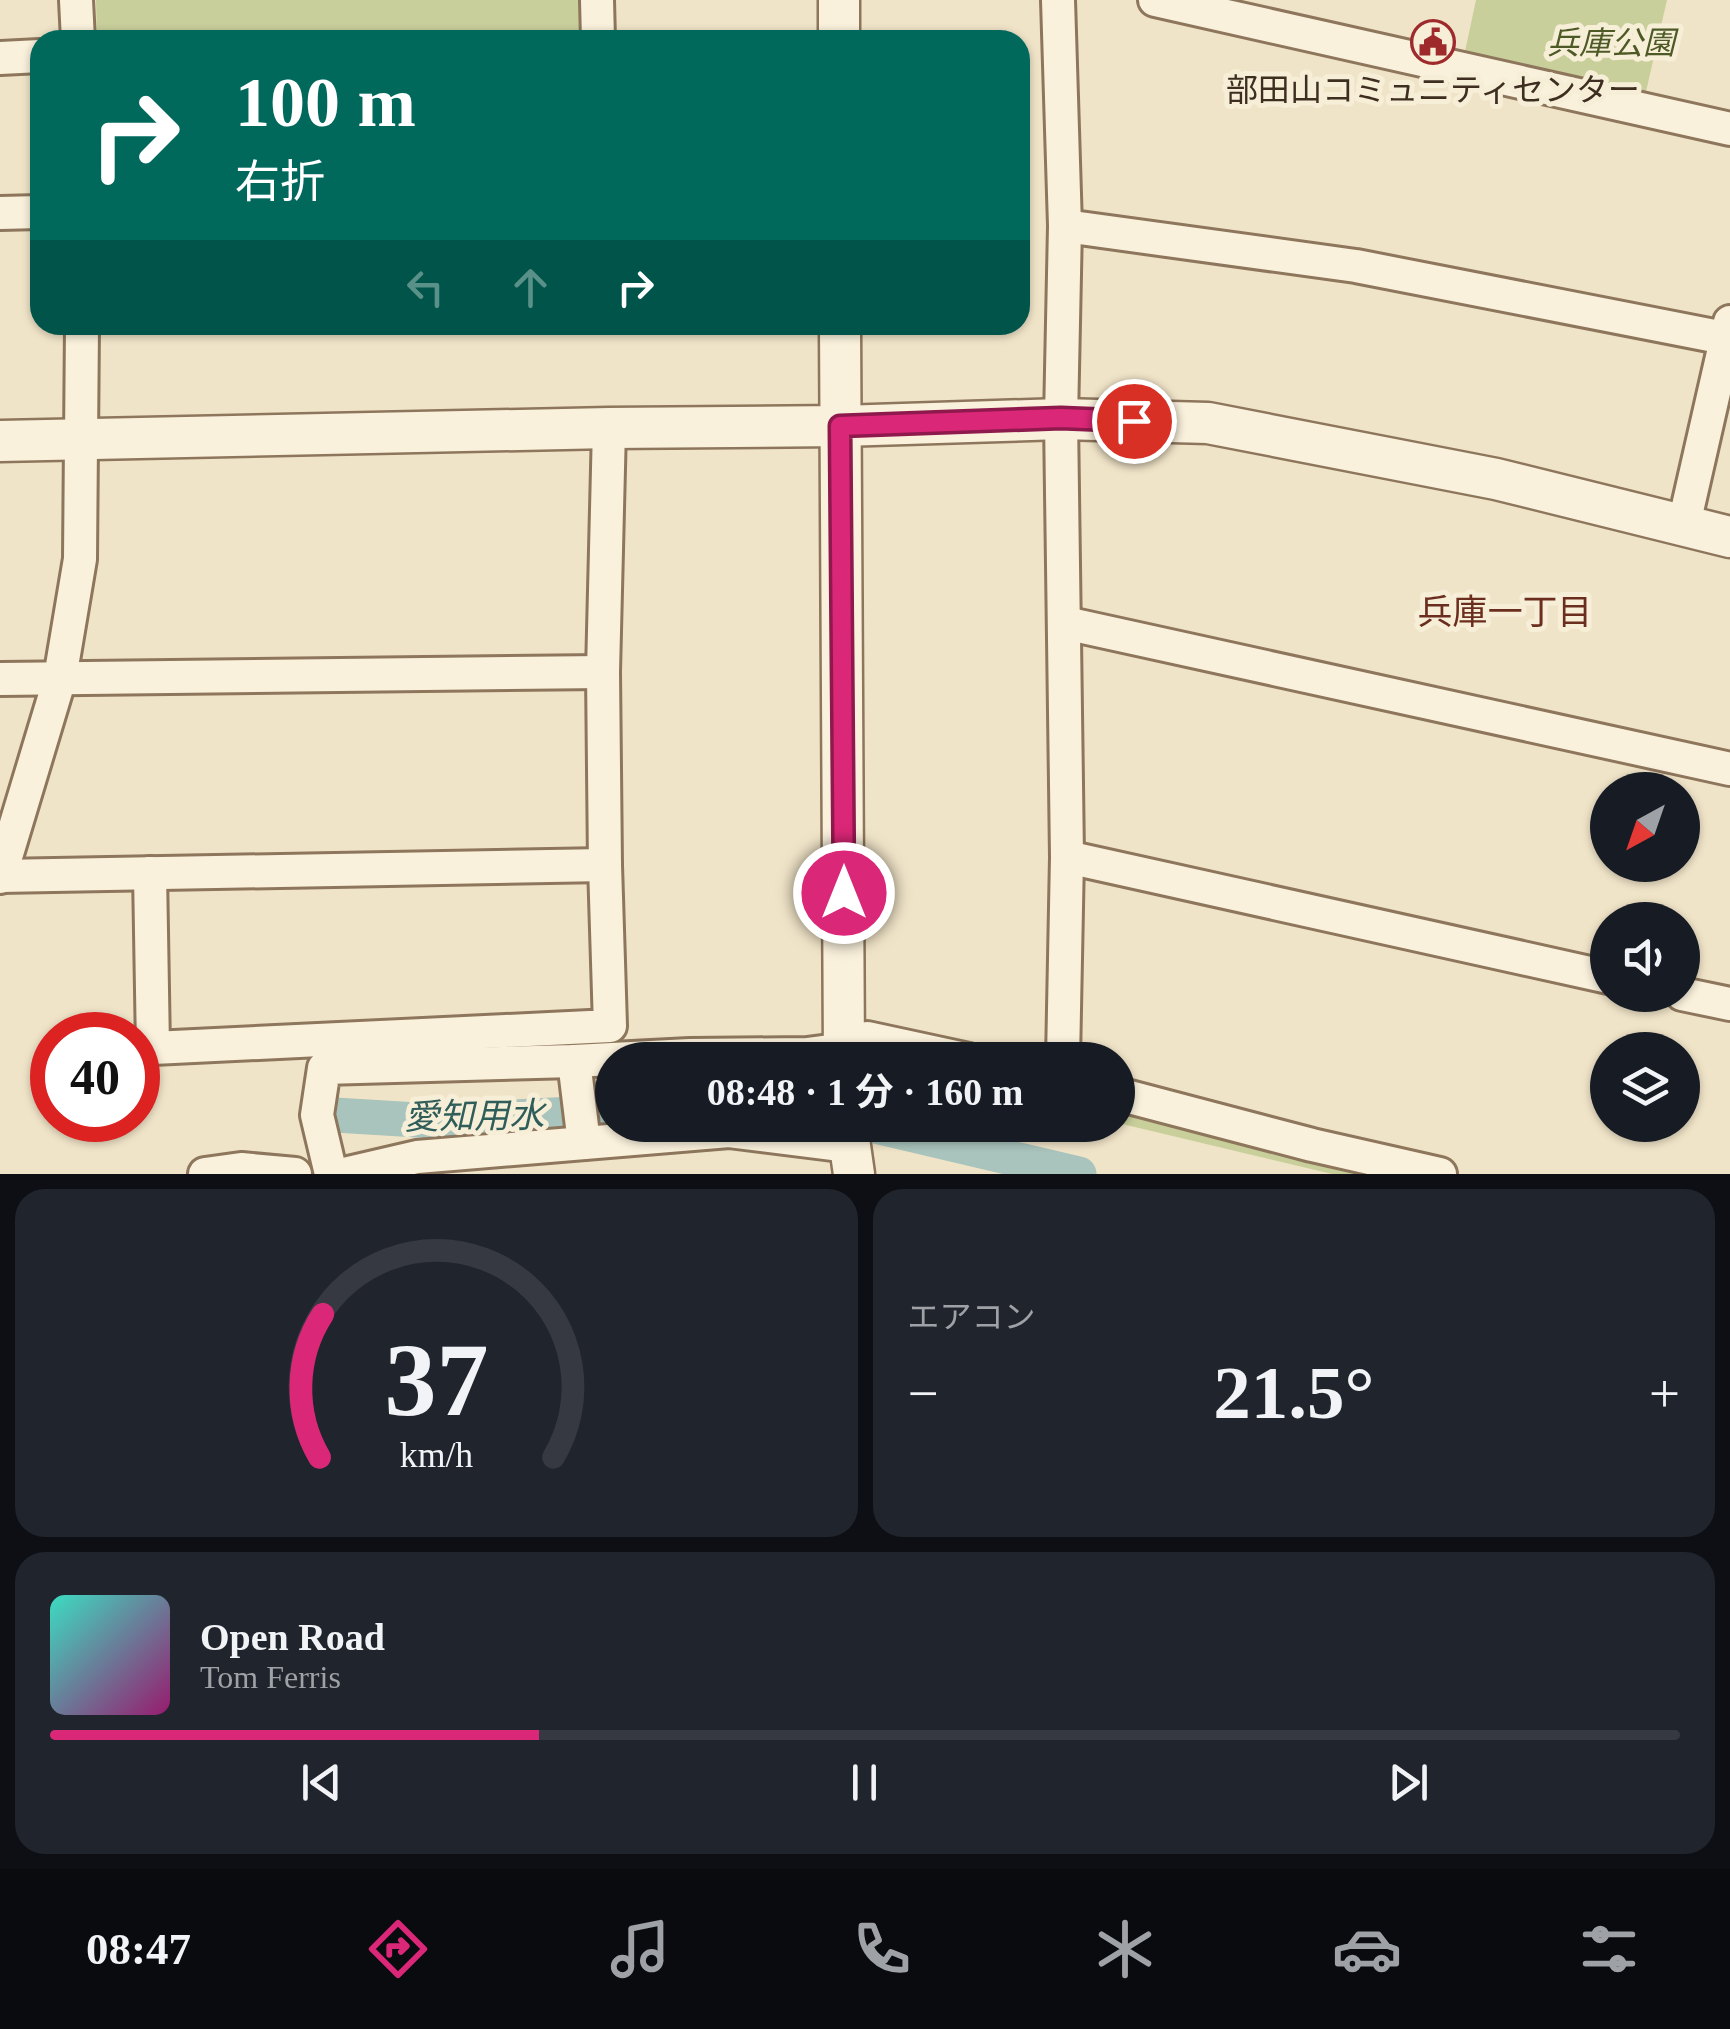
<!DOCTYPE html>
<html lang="ja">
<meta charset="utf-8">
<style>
:root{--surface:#171b24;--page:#20242c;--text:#f1f3f6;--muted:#9ea1a6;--line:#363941;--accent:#db2777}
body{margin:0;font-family:"Times New Roman","Noto Sans JP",serif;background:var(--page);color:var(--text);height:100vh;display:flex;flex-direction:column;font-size:38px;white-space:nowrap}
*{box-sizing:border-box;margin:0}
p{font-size:32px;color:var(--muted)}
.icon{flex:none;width:55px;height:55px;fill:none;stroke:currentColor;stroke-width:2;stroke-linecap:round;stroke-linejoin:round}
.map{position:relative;height:1174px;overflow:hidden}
.panel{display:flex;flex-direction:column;gap:15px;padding:15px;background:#0d0f14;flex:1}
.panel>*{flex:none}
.top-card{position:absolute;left:30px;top:30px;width:1000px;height:305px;border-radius:30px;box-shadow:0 2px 8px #0004;background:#00695c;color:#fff;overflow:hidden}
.needle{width:65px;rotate:220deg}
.controls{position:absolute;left:1590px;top:772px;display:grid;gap:20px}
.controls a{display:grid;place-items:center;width:110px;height:110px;border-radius:50%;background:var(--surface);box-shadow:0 2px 8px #0004;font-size:50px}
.speed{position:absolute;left:30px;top:1012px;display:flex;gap:20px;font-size:50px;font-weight:700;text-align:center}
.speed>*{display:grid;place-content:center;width:130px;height:130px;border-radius:50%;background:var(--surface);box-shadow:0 2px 8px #0004;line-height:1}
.speed .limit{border:15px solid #d22;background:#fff;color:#111}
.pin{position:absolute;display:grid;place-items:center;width:85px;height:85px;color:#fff;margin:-42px;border:5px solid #fff;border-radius:50%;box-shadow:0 2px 10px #0007}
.me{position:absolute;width:110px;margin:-55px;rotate:0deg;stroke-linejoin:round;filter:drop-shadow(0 0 8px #0008)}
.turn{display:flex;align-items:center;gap:35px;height:210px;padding:0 40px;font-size:45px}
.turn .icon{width:130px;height:130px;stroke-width:2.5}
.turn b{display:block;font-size:70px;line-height:85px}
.lanes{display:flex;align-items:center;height:95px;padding:0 40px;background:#0003;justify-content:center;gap:50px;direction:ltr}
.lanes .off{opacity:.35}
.big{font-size:75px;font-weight:700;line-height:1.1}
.panel .widget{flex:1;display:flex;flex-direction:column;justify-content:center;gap:15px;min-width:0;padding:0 35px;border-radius:30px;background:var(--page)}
.panel .dial{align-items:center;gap:0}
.dial svg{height:260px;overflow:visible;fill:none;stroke:var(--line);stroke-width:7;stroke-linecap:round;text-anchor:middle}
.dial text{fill:var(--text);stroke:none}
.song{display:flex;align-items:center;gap:30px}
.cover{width:120px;height:120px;border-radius:15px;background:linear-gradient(135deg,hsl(170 70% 55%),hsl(320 70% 35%))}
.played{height:10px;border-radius:5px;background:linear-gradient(90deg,var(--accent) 30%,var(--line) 30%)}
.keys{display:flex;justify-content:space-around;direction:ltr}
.heat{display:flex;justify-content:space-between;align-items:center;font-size:55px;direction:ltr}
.panel .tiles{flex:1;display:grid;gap:15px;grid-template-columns:1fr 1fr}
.widget:last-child{grid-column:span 2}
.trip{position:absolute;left:595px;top:1042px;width:540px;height:100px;border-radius:50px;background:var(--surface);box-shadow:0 2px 8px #0004;font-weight:700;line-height:100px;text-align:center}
.tabs{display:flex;height:160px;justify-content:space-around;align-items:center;background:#090b0e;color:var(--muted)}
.tabs .icon{width:70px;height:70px}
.tabs .active{color:var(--accent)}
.tabs b{font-size:45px;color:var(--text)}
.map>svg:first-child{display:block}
.green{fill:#c9cf9b}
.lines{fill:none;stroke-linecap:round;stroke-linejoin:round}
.canal{stroke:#a9c4bc;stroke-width:35}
.minor-casing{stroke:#8d765c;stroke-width:38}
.tertiary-casing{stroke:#8d765c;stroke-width:45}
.minor{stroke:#faf1dc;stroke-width:32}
.tertiary{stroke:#faf1dc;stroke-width:40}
.route-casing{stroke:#8e194d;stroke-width:25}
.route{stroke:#db2777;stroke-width:18}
.labels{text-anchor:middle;stroke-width:10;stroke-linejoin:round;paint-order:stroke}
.park-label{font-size:32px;font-style:italic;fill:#4d5a26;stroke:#f7eed8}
.poi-label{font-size:32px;fill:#3d2e20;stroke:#f7eed8}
.neighbourhood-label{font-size:35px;fill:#6b2e1e;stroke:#f7eed8}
.water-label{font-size:35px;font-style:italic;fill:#2f5d5a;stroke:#f7eed8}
</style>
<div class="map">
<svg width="1730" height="1174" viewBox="0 0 1730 1174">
<rect width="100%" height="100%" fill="#f0e4c8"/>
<g class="green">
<polygon points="96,0 582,0 583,40 97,40"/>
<polygon points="1476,0 1667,0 1645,96 1464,56"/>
<polygon points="1118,1110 1375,1174 1332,1174 1118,1123"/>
</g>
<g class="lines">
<g class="canal">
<polyline points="335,1115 434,1121 612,1112"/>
<polyline points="871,1125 1079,1174"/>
</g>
<g class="minor-casing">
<g id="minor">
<polyline points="76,0 78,40"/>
<polyline points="597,0 598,40"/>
<polyline points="1058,0 1065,226 1061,419 1067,857 1063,1060"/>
<polyline points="1155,0 1730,129"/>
<polyline points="0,58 40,56"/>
<polyline points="0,213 40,212"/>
<polyline points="1065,226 1356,266 1730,339"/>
<polyline points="1684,524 1730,322"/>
<polyline points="1065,623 1730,769"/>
<polyline points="0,679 603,672"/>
<polyline points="1067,857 1608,977"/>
<polyline points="150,873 153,1048 610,1026 605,865 603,672 609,428"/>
<polyline points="0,876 605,865"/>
<polyline points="0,877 60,678 80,559 82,325"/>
<polyline points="1682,994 1730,1004"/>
<polyline points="574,1061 584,1143"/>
<polyline points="1118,1094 1312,1145 1440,1174"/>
<polyline points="205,1174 241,1169 295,1174"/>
<polyline points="331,1174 317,1115 324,1068 574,1061 690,1055 807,1054 845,1049 867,1038 969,1060"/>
<polyline points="344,1174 417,1157 729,1131 849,1146"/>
</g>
</g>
<g class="tertiary-casing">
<g id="tertiary">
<polyline points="839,0 839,40"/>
<polyline points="840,325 844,1060"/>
<polyline points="0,441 609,428 841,426 1061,419 1208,423 1496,479 1730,537"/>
<polyline points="847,1125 854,1174"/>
</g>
</g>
<use href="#minor" class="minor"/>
<use href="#tertiary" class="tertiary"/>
</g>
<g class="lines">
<g class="route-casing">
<polyline id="route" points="844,893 840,426 1061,418 1134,421"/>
</g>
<use href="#route" class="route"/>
</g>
<defs>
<g id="civic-ring" transform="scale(2.25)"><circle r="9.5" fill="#f7eed8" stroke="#9e2a2b" stroke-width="1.5"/><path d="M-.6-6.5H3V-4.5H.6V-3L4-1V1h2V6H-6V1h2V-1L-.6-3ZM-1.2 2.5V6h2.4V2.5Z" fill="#9e2a2b"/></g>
</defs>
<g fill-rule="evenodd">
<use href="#civic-ring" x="1433" y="42"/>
</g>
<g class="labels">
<g class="park-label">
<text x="1611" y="54">兵庫公園</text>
</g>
<g class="poi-label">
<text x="1433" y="101">部田山コミュニティセンター</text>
</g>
<g class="neighbourhood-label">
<text x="1505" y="624">兵庫一丁目</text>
</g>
<g class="water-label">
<text transform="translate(474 1116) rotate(-1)" y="12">愛知用水</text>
</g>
</g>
</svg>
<div class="controls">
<a><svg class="needle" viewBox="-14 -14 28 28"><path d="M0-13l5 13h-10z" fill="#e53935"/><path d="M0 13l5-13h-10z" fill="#9ea1a6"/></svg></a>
<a><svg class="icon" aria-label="sound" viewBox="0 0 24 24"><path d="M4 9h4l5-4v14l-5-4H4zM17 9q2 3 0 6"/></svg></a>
<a><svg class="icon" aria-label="layers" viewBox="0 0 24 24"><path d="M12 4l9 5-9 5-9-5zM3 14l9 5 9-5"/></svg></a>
</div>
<div class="speed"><div class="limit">40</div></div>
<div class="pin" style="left:1134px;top:421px;background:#d93025"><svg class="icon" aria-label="arrive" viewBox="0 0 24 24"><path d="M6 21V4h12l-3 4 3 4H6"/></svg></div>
<svg class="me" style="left:844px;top:893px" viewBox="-20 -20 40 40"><circle r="17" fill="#db2777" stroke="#fff" stroke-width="3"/><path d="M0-11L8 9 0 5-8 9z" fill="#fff"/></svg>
<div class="trip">08:48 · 1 分 · 160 m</div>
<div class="top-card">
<div class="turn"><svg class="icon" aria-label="right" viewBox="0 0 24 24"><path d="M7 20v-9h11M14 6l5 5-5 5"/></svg><div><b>100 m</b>右折</div></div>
<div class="lanes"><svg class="icon off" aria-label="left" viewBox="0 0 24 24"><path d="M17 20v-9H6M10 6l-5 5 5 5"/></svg><svg class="icon off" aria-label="ahead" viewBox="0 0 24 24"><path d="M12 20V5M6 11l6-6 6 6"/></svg><svg class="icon" aria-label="right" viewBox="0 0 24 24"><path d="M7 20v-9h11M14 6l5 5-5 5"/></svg></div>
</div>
</div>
<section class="panel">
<div class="tiles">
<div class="widget dial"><svg viewBox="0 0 100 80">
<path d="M14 69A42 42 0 1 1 86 69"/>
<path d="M14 69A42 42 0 0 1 15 25" stroke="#db2777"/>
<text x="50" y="56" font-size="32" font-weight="700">37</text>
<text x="50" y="72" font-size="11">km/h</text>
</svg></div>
<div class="widget"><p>エアコン</p>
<div class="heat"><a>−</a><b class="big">21.5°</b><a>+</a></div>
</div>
<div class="widget">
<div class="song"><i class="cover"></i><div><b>Open Road</b><p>Tom Ferris</p></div></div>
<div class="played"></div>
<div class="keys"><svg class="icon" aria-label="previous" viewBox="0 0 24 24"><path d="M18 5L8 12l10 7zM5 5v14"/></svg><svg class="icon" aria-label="pause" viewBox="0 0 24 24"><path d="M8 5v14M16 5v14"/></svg><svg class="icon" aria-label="next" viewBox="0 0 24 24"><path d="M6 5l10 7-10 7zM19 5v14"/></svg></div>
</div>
</div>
</section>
<nav class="tabs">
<b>08:47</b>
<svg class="icon active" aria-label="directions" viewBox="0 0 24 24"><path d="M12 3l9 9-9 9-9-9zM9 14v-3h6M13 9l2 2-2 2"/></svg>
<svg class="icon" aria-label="music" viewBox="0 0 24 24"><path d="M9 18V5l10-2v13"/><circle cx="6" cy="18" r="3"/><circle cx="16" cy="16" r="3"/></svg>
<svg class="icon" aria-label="phone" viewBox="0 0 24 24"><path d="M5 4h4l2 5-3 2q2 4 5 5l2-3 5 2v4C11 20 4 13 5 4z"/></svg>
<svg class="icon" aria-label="climate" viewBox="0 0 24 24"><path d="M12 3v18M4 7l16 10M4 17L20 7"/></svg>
<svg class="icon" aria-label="car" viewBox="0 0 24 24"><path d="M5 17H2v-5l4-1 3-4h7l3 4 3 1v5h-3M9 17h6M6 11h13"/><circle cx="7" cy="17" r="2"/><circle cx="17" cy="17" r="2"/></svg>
<svg class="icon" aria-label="filters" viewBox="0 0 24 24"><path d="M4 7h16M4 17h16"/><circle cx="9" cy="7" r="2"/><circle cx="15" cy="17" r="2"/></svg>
</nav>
